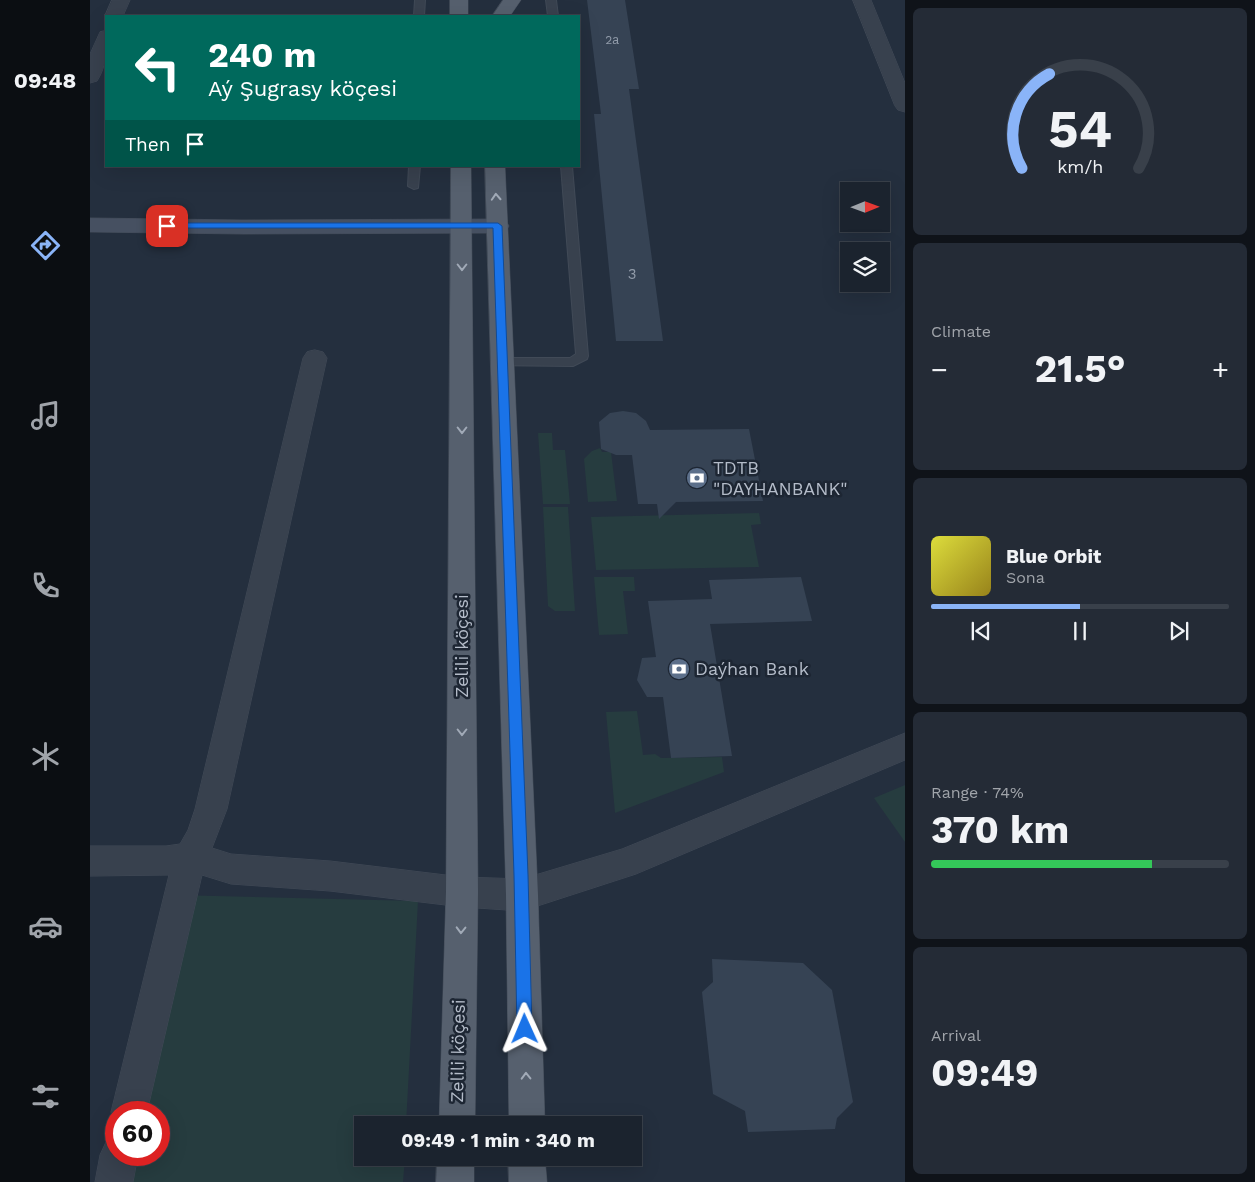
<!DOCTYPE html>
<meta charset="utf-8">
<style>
:root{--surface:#1b232e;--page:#242b36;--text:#f1f3f6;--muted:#a0a4aa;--line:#39404a;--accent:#8ab4f8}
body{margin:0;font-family:"Work Sans",sans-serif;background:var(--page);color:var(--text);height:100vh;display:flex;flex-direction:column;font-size:19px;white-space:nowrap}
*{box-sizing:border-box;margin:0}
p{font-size:16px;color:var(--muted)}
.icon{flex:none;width:28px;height:28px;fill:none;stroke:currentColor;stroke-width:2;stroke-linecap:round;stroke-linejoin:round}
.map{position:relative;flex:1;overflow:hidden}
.details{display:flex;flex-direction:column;gap:8px;padding:8px;background:#0f1319;width:350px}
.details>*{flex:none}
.banner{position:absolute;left:15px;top:15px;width:475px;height:152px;border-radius:0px;box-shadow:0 5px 20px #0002,0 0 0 1px var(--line);background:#00695c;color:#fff;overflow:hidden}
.needle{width:32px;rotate:89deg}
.tools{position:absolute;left:750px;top:182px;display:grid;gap:10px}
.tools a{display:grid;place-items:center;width:50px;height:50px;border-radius:0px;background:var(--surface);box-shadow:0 5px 20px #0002,0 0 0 1px var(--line);font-size:25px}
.speed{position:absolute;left:15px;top:1101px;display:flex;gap:10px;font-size:25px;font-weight:700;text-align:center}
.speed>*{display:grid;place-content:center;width:65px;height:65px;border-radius:50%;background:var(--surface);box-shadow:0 5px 20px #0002,0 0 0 1px var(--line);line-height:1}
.speed .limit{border:8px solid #d22;background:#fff;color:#111}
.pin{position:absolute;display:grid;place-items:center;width:42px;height:42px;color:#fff;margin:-21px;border-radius:10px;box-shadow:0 2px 8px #0006}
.me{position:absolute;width:55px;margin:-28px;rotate:359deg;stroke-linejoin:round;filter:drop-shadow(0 0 4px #0008)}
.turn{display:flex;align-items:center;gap:18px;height:105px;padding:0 20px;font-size:22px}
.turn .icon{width:65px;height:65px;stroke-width:2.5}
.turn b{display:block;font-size:35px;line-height:42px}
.then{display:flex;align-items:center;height:48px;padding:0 20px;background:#0003;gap:10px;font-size:19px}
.big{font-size:38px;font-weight:700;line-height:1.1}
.details .widget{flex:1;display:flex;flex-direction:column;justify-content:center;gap:8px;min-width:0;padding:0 18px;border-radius:8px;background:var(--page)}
.details .dial{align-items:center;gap:0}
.dial svg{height:130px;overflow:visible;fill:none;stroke:var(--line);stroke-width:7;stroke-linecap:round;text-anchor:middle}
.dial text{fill:var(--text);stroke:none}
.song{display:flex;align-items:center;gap:15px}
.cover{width:60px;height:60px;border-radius:8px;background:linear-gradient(135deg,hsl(60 70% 55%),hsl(50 70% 35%))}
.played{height:5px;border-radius:2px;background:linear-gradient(90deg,var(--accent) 50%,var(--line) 50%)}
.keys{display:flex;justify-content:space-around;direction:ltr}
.heat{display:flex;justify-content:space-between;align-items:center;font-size:28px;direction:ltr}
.charge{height:8px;border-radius:4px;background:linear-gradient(90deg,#34c759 74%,var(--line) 0)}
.trip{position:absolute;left:264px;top:1116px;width:288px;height:50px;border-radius:0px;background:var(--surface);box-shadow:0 5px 20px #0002,0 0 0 1px var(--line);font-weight:700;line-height:50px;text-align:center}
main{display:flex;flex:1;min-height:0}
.tab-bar{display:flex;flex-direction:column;width:90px;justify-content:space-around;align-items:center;background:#0b0e12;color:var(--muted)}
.tab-bar .icon{width:35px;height:35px}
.tab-bar .on{color:var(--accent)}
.tab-bar b{font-size:22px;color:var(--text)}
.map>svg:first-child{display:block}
.green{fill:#263c3f}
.building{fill:#364354}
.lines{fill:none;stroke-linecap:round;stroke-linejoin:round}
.lane-casing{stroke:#414a57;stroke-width:2}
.street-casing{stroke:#414a57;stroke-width:1}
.secondary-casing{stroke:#414a57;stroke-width:1}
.primary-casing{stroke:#414a57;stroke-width:1}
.lane{fill:#38414e;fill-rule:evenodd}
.street{fill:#38414e;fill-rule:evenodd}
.secondary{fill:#465061;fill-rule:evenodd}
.primary{fill:#56606e;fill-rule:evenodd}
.oneway{stroke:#a1aab7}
.route{fill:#1a73e8;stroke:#114b97}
.labels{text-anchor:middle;stroke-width:5;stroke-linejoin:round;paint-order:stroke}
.far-number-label{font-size:12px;fill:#929caa}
.number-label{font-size:15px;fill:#929caa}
.poi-label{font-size:18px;fill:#b4bcc9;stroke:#1d2633;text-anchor:start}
.street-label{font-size:18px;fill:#b4bcc9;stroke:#1d2633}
</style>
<main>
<nav class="tab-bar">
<b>09:48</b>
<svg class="icon on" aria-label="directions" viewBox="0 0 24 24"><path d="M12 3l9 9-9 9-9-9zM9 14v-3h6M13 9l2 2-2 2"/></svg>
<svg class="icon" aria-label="music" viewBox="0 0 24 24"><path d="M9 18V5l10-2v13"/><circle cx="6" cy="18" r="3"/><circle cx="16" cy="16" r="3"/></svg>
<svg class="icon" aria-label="phone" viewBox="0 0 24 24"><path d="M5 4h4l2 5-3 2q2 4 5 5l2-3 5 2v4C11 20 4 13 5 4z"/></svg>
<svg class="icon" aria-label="climate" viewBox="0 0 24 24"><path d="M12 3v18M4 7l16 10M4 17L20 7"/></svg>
<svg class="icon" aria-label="car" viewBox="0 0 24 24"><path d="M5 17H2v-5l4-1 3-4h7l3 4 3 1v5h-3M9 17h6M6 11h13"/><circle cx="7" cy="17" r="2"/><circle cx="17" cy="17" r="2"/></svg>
<svg class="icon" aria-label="filters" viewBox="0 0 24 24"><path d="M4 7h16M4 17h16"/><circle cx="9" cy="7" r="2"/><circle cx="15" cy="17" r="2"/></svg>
</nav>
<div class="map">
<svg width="815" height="1182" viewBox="0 0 815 1182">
<rect width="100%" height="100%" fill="#242f3e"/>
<g class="green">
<polygon points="448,433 462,433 463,450 475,450 480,504 453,504"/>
<polygon points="510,448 512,452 521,452 527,501 498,502 494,459 502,451"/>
<polygon points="453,507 478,507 485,611 465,611 458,606"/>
<polygon points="669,513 671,524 661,525 669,567 506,570 501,517"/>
<polygon points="504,577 544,577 545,591 533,591 538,634 509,635"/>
<polygon points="547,711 553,755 565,754 571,758 632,757 634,772 525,813 516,712"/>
<polygon points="815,785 815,842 784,798"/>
<polygon points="85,895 328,901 316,1125 272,1125 272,1158 315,1158 313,1182 25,1182 31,1155 69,1155 69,1112 40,1112"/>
</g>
<g class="building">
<polygon points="497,0 535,0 549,89 539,89 573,341 526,341 504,114 511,114"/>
<polygon points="533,411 546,413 556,421 560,430 659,429 673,501 586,502 569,519 567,504 548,504 542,455 526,455 511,449 509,422 520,413"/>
<polygon points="711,577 722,621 620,624 642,756 581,758 573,697 557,697 547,680 552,658 566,657 558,601 622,599 619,580"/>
<polygon points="622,959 713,963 742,990 763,1102 747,1118 745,1129 658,1132 655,1111 623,1094 612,992 623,982"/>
</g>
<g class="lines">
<g class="lane-casing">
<g id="lane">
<polygon points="325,0 335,0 334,16 324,16"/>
<polygon points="456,0 466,0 468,16 458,16"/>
<polygon points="319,166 330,166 328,188 324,189 318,186"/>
<polygon points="471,166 482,166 498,356 497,359 483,366 408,365 407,362 408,359 413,358 480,358 486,354"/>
</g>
</g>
<g class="street-casing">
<g id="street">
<polygon points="22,0 40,0 33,16 16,18 15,16"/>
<polygon points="763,0 781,0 815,83 815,112 808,110 805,106"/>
<path d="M 16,31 C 17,48 17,66 7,81 L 0,83 L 0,54 L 10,32 Z"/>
<polygon points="225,350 233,352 237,358 137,809 122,848 141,854 240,861 372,877 432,879 532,849 815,733 815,760 546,874 432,911 372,907 240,891 141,884 112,875 57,1112 26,1112 26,1125 21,1112 79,875 0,876 0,846 76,846 90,844 98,830 105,809 213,358 217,352"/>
<polygon points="26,1138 26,1155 48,1155 43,1182 5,1182 10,1155 16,1142"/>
</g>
</g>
<g class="secondary-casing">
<polygon id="secondary" points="0,218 153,220 408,219 416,221 419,226 416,231 408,233 153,234 0,232"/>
</g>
<g class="primary-casing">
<g id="primary">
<rect x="360" y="0" width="18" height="16"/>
<polygon points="413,0 431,0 420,16 402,16"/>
<polygon points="361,166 381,166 388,892 385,1125 349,1125 356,892"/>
<polygon points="395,166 415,166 448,895 455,1125 419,1125 416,895"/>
<polygon points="347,1158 384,1158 384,1182 346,1182"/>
<polygon points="418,1158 455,1158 457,1182 419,1182"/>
</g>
</g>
<use href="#lane" class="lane"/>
<use href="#street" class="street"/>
<use href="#secondary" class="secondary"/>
<use href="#primary" class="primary"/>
</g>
<defs><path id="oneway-chevron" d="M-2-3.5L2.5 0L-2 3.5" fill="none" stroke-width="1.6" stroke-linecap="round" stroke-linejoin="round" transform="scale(1.25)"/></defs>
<g class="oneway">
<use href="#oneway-chevron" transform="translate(406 197) rotate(-93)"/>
<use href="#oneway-chevron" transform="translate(372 267) rotate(90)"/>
<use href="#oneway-chevron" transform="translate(372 430) rotate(90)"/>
<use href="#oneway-chevron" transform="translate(372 732) rotate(90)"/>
<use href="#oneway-chevron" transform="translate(371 930) rotate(91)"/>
<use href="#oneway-chevron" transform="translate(436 1076) rotate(-91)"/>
</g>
<polygon class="route" points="77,223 408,223 412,226 438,875 442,1029 440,1034 435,1036 430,1034 427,1029 424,875 403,228 74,228 74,224"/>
<defs>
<g id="bank-disc" transform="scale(1.125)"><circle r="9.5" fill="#5c6f8a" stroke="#1d2633"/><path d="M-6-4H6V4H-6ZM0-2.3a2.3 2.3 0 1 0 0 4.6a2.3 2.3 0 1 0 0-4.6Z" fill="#fff"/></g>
</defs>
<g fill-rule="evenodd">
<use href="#bank-disc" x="607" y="478"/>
<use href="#bank-disc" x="589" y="669"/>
</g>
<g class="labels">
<g class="far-number-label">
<text x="522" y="44">2а</text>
</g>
<g class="number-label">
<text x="542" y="279">3</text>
</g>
<g class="poi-label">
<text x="623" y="474">TDTB<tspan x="623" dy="21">"DAYHANBANK"</tspan></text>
<text x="605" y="675">Daýhan Bank</text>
</g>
<g class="street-label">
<text transform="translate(372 646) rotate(-90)" y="6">Zelili köçesi</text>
<text transform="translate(368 1051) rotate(-89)" y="6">Zelili köçesi</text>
</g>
</g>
</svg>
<div class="tools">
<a><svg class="needle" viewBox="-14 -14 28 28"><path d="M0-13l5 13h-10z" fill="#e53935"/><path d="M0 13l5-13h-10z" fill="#a0a4aa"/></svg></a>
<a><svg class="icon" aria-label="layers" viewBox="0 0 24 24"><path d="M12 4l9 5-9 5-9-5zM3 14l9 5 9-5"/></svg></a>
</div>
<div class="speed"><div class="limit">60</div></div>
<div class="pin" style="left:77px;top:226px;background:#d93025"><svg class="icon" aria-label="arrive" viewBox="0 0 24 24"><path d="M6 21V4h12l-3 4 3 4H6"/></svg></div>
<svg class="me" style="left:435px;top:1029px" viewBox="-20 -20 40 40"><path d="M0-17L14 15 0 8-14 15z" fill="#1a73e8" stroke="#fff" stroke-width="4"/></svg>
<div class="trip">09:49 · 1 min · 340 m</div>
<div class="banner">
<div class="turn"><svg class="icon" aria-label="left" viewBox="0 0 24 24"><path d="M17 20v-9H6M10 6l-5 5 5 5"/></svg><div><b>240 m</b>Aý Şugrasy köçesi</div></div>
<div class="then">Then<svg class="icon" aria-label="arrive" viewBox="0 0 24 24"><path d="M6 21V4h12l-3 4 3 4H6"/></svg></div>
</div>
</div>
<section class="details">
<div class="widget dial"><svg viewBox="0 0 100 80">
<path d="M14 69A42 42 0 1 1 86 69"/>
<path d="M14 69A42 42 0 0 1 31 11" stroke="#8ab4f8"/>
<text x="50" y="56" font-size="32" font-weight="700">54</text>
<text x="50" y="72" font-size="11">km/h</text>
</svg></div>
<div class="widget"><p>Climate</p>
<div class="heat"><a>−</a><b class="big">21.5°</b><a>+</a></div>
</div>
<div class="widget">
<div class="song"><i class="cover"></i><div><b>Blue Orbit</b><p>Sona</p></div></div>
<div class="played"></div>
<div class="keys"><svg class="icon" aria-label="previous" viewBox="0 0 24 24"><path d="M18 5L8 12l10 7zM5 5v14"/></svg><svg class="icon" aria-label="pause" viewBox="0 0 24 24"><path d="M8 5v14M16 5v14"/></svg><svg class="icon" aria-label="next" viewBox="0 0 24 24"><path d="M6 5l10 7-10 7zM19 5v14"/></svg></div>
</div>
<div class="widget"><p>Range · 74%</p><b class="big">370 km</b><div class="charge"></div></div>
<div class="widget"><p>Arrival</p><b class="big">09:49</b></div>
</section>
</main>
